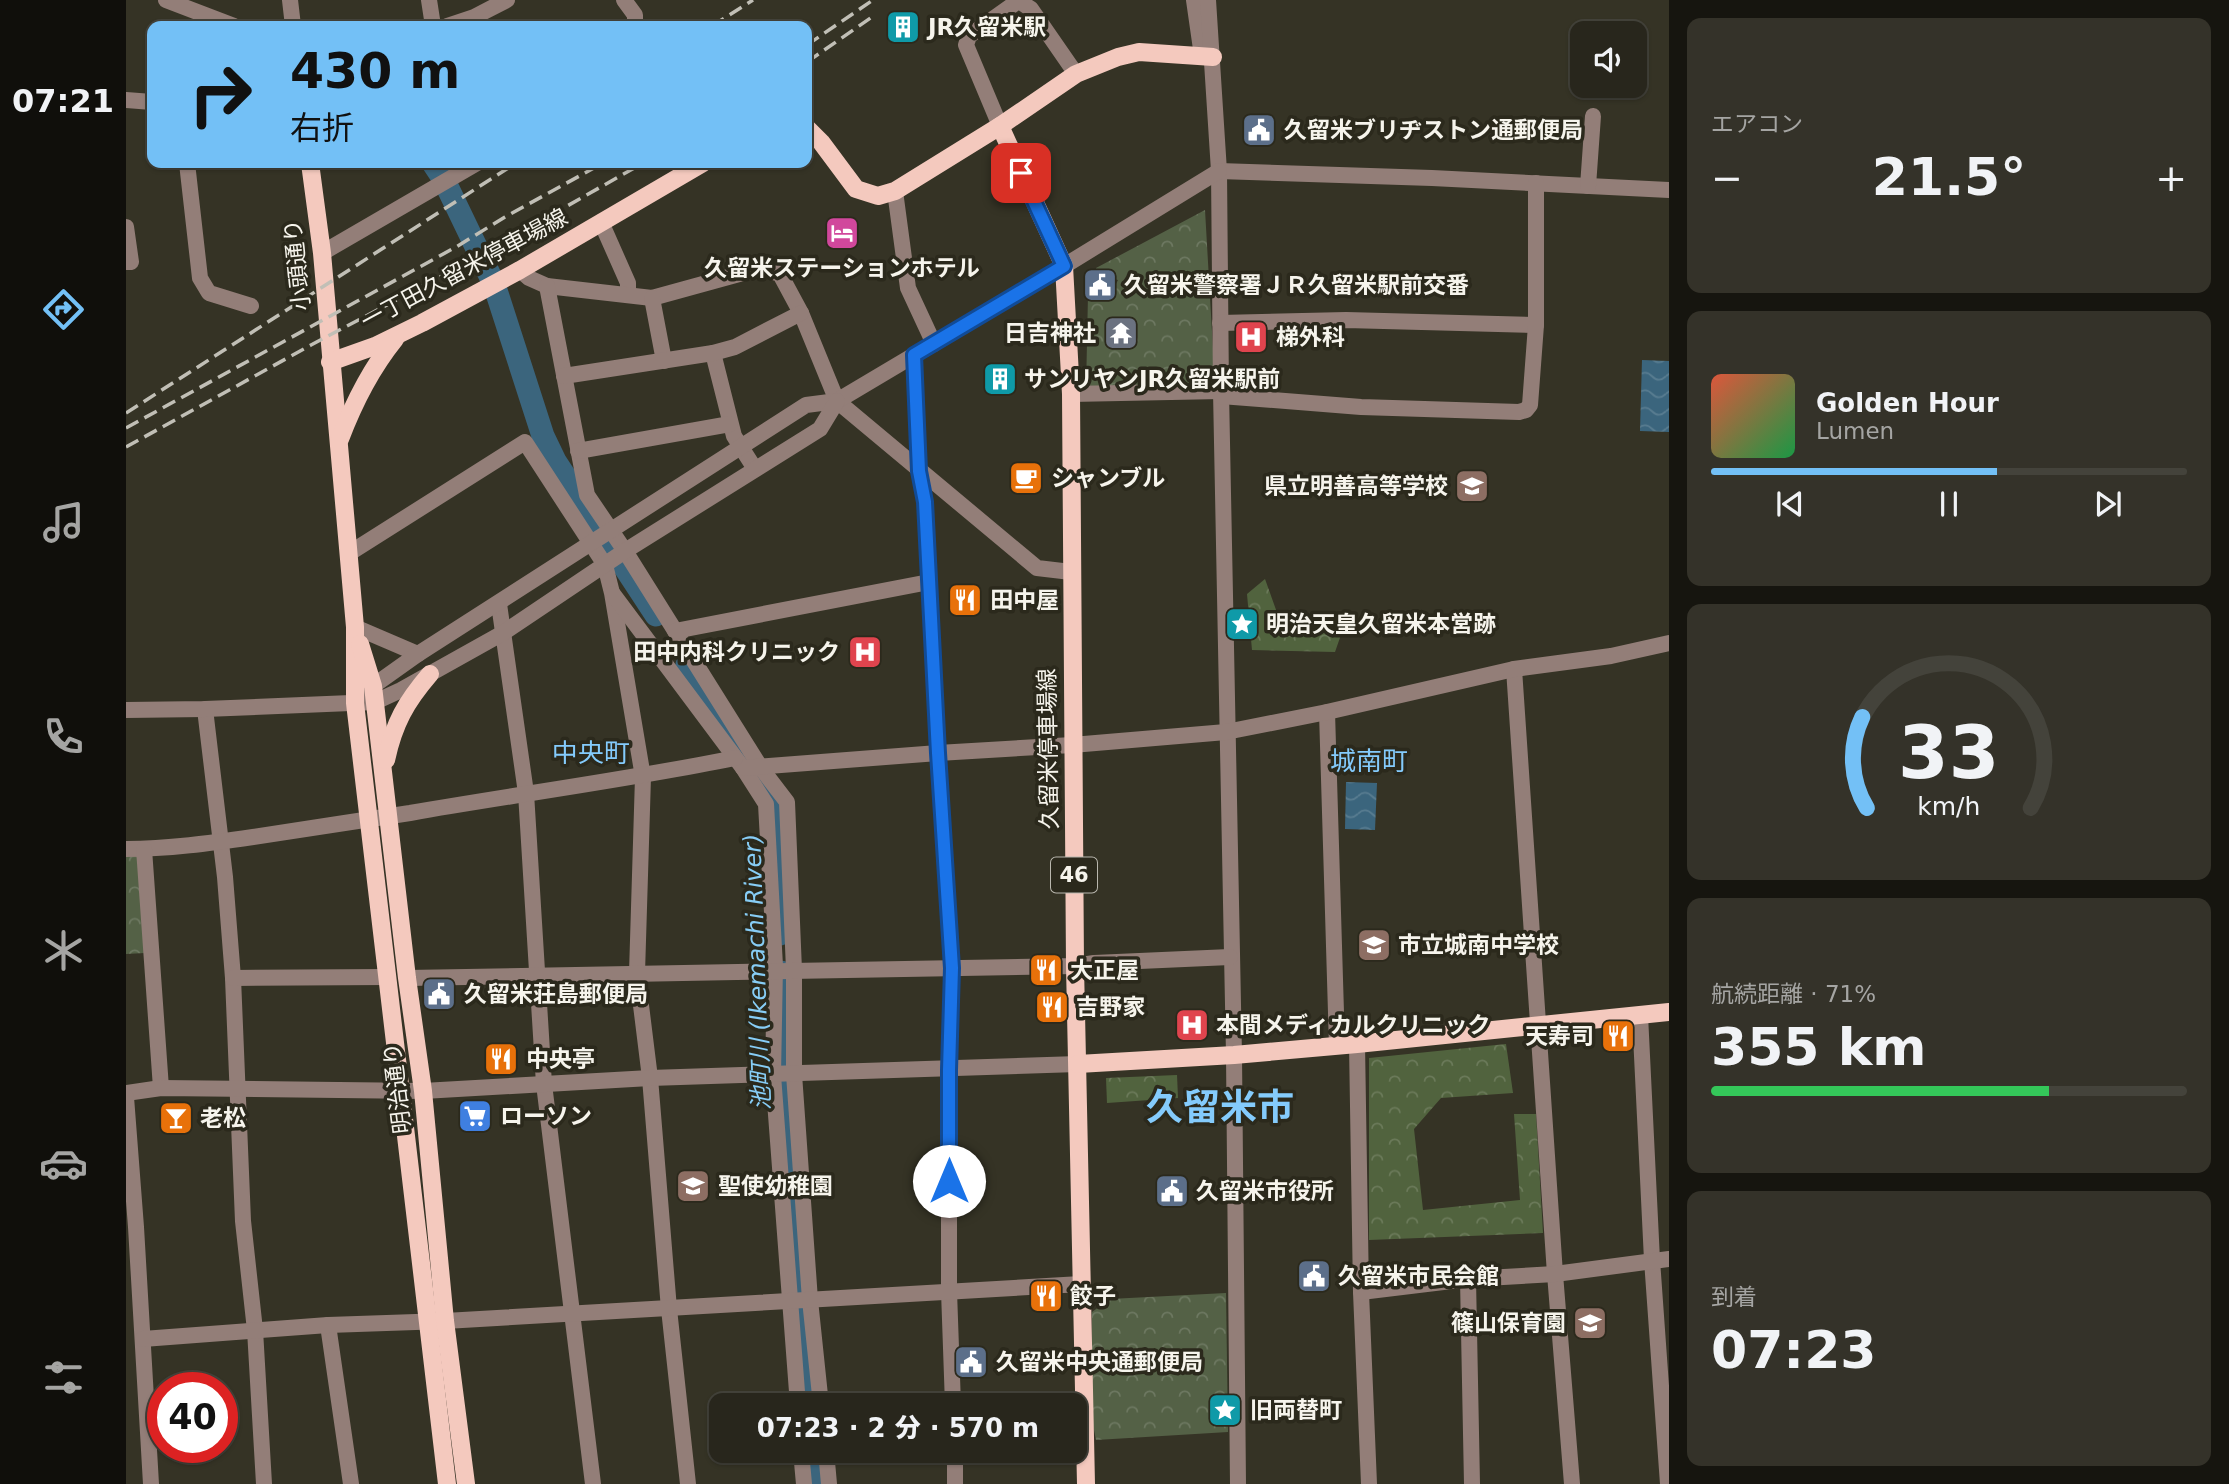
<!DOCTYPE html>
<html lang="ja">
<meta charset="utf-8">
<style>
:root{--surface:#28261c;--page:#343229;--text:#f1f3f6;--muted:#a5a5a3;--line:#44433b;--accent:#73c0f6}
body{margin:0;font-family:"DejaVu Sans","Noto Sans JP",sans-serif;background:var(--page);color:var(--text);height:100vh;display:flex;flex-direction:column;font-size:26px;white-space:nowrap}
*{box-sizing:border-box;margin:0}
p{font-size:23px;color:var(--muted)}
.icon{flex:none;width:38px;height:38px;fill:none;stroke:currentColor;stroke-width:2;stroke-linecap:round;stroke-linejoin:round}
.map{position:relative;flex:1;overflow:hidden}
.details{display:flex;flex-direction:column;gap:18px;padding:18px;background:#16150f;width:560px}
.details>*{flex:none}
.guide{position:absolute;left:21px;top:21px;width:665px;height:147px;border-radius:14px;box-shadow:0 2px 5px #0004,0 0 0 2px var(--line);background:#73c0f6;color:#111;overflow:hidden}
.fabs{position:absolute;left:1444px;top:21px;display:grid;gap:14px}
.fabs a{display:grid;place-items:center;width:77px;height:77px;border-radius:14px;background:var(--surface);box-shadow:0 2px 5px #0004,0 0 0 2px var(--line);font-size:35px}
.speed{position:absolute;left:21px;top:1372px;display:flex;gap:14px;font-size:35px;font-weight:700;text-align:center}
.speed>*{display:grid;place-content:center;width:91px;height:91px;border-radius:50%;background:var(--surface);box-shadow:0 2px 5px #0004,0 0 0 2px var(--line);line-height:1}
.speed .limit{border:10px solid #d22;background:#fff;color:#111}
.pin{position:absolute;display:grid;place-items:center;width:60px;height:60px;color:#fff;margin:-30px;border-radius:14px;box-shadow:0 4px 10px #0006}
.me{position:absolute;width:77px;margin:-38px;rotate:0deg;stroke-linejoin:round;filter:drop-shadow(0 0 5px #0008)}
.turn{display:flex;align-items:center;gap:24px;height:147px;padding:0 28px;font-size:32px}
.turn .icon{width:91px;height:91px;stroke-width:2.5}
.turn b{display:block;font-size:49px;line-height:60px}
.big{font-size:52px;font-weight:800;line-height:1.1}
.details .card{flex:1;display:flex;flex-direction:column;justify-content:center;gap:10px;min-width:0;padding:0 24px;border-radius:14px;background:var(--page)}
.details .dial{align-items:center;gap:0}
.dial svg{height:182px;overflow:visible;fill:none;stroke:var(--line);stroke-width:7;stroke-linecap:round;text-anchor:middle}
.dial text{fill:var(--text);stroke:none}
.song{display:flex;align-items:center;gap:21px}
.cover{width:84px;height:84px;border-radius:10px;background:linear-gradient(135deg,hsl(10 70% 55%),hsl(140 70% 35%))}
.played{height:7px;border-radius:4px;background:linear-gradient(90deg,var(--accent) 60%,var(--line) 60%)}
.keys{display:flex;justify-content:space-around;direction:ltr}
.heat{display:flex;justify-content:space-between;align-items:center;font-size:38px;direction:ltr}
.charge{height:10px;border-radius:5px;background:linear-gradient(90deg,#34c759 71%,var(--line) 0)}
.trip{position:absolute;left:583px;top:1393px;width:378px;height:70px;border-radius:14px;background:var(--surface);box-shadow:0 2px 5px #0004,0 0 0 2px var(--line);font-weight:800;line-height:70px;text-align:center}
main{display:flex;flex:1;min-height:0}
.dock{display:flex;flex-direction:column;width:126px;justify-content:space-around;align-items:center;background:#100f0b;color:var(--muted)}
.dock .icon{width:49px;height:49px}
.dock .current{color:var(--accent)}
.dock b{font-size:32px;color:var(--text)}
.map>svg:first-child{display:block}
.forest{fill:url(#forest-crowns)}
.park{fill:url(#park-crowns)}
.water{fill:url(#water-waves)}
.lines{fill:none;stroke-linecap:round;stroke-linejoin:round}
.river{stroke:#3b657d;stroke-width:23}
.minor{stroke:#937e78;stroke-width:16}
.major{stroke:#f4c9be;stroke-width:18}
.rail{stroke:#c1bfb6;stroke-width:3.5;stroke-dasharray:14 7;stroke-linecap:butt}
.route-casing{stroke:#114b97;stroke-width:18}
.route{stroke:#1a73e8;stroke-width:12}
.labels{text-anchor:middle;stroke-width:7;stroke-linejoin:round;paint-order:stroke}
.shield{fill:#2b291c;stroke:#b9b7ae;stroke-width:2}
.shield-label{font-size:21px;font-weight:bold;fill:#f6f4ec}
.poi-label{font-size:23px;font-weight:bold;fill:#f6f4ec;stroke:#2b291c;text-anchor:start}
.street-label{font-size:23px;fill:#f6f4ec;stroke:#2b291c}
.water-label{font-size:24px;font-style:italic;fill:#87cdf6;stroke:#2b291c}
.quarter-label{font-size:26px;fill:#84cbfc;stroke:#2b291c}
.town-label{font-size:37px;font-weight:bold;fill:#84cbfc;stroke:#2b291c}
</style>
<main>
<nav class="dock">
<b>07:21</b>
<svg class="icon current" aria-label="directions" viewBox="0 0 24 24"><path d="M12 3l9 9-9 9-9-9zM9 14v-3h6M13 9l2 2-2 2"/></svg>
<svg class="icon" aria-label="music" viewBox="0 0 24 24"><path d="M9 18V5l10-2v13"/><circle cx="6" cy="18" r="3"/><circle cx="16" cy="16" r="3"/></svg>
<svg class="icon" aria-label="phone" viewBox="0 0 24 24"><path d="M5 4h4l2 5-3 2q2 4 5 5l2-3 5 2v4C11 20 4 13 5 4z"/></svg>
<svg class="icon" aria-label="climate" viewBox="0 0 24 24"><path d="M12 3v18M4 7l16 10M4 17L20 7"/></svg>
<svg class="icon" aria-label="car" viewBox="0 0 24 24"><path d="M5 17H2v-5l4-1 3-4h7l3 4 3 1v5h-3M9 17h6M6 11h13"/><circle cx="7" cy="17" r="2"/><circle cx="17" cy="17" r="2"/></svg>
<svg class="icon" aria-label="filters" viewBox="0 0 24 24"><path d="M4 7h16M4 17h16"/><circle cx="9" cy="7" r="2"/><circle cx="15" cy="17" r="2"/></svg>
</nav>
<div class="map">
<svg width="1543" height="1484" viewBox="0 0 1543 1484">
<defs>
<pattern id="forest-crowns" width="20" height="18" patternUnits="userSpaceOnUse" patternTransform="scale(1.75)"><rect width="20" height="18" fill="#51633e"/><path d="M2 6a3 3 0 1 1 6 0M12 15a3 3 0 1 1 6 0" fill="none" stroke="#6b7a5a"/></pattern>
<pattern id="park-crowns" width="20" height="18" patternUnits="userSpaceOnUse" patternTransform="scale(1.75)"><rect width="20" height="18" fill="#546146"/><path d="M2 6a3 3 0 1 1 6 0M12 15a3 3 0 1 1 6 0" fill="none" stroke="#6d7861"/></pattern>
<pattern id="water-waves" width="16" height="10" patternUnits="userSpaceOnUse" patternTransform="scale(1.75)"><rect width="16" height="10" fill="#3b657d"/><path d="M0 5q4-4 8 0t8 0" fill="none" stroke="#587c90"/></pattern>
</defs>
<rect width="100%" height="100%" fill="#353325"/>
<g class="forest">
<polygon points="1139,579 1154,621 1155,635 1217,629 1209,652 1126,650 1121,594"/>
<polygon points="1380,1044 1387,1093 1315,1098 1288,1129 1297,1210 1394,1200 1388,1114 1410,1114 1417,1233 1243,1240 1243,1058"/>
<polygon points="1051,1075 1052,1098 981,1103 980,1078"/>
</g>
<g class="park">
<polygon points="1079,210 1089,384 960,390 962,295 984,296 992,280 971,275 970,268"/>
<polygon points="0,853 11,853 19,953 0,954"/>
<polygon points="1100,1293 1102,1432 970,1440 966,1420 966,1312 984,1299"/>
</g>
<g class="water">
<polygon points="1516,360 1543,361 1543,432 1514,431"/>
<polygon points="1220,782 1251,783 1249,830 1219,829"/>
</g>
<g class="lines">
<g class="river">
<polyline points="307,163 317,178 368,284 417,436 429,461 530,615"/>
<polyline points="561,665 643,795 651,812 654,934"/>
<path d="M 655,972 C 660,1117 668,1262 684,1405"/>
<polyline points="689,1451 693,1484"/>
</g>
<g class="minor">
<polyline points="40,0 108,26"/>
<polyline points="164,0 167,26"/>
<polyline points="303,0 307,26"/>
<polyline points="498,0 509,15 509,26"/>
<polyline points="1068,0 1076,56"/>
<polyline points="1082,0 1093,171 1095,391 1108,1055 1112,1484"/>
<polyline points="321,26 348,17 381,0"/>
<polyline points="0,100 26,102"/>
<polyline points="874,126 840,45 843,36 888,4 893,1 905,9 950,74"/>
<polyline points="61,163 74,278 83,293 125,306"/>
<polyline points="1093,171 1306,178 1543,190"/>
<polyline points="1462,186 1467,116"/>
<polyline points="769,191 782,288 808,344"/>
<polyline points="475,222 502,283 502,295"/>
<polyline points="0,227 5,262 0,262"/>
<polyline points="196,253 351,163"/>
<polyline points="394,270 403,278 421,286 526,298 635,268 654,274 675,313 711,401 911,568 945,572"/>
<polyline points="421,286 461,495 499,551 635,768 661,802 668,970 668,1074 684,1300 695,1405"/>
<polyline points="526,298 538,361"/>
<polyline points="1094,323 1220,320 1410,325"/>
<polyline points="587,353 608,436 629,469"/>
<polyline points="788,355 793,471 799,502 812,753 826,968 823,1070 823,1291 827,1405"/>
<polyline points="438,376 587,353 609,347 675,313"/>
<polyline points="945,394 1095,391"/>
<polyline points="1095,396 1235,407 1393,412 1400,410 1404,405 1410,325 1410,183"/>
<polyline points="452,451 604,424"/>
<polyline points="222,554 399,442 479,565 486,593 517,777 511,973 524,1078 543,1309 562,1484"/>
<polyline points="487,594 617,768 640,804 649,966 647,1075 672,1405"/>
<polyline points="373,604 400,793 418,1084 467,1484"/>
<polyline points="229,627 292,654"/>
<polyline points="549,631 803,582"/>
<polyline points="1388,669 1429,1274 1446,1484"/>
<polyline points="229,703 247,686 292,654 680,405 711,401 938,266 1093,171"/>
<polyline points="79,709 99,877 107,978 117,1221 129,1330 138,1484"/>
<polyline points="0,710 79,709 249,702 275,690 377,633 499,551 694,429 711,401"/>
<polyline points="1201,712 1211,1046"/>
<polyline points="617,768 812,753 946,745 1100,732 1201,712 1388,669 1485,656 1543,643"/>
<path d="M 0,849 C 42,849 85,843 127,837 C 179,829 232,821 284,813 C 392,794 501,780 609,758"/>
<polyline points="18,849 35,1088"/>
<polyline points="107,978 261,977"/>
<polyline points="281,978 949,966 968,963 1104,957"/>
<polyline points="1514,1015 1526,1260 1542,1484"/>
<polyline points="1231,1044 1235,1292 1243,1484"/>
<polyline points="0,1093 35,1088 297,1091 524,1078 952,1064"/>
<polyline points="0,1097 10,1227 25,1484"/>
<polyline points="1342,1279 1346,1484"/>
<polyline points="1235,1292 1342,1279 1429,1274 1543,1259"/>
<polyline points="202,1325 225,1484"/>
<polyline points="17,1339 202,1325 319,1321 955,1284"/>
<polyline points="675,1451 678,1484"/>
<polyline points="700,1451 703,1484"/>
<polyline points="829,1451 829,1484"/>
</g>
<g class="major">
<polyline points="874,126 938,266 945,394 949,966 960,1484"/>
<polyline points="681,128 695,142 730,189 752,196 769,191 874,126 950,74 992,57 1013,52 1087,57"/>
<polyline points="184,163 196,253 229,627 229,703 321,1484"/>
<polyline points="204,362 249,346 296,323 394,270 577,163"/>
<path d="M 214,439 C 228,402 244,370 269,339"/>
<polyline points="234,644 247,686 281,978 297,1091 319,1321 340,1484"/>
<path d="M 260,760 C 268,723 280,702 304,674"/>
<polyline points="952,1064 1108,1055 1231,1044 1543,1012"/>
</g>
<g class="rail">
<polyline points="586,26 627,0"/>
<polyline points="681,45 747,0"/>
<polyline points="681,62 746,17"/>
<polyline points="0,413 390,163"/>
<polyline points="0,428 330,247 379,217 477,163"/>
<polyline points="0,447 185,345 346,260 517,163"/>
</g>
</g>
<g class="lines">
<g class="route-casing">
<polyline id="route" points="823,1181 823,1070 826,968 812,753 799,502 793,471 788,355 938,266 895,173"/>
</g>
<use href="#route" class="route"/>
</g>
<defs>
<g id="building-square" transform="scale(1.75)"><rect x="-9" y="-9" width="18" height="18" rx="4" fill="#0f9aa8" stroke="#2b291c"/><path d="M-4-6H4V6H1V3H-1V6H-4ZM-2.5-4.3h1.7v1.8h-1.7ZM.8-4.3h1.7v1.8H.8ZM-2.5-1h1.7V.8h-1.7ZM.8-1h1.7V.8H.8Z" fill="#fff"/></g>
<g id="civic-square" transform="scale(1.75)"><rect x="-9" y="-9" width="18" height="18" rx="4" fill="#5c6f8a" stroke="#2b291c"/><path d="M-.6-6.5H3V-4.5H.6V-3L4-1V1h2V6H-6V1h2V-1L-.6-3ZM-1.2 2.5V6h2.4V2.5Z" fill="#fff"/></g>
<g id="hotel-square" transform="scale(1.75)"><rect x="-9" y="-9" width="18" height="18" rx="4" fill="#d1479c" stroke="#2b291c"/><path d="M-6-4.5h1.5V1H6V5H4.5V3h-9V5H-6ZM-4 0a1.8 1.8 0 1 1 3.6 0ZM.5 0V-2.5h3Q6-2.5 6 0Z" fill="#fff"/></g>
<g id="temple-square" transform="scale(1.75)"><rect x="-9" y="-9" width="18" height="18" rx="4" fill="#6b7280" stroke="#2b291c"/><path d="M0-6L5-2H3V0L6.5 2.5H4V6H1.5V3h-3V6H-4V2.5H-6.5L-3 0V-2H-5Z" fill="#fff"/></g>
<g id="hospital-square" transform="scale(1.75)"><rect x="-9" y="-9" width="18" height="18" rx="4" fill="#e0444e" stroke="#2b291c"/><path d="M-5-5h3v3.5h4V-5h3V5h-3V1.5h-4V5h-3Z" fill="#fff"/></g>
<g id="cafe-square" transform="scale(1.75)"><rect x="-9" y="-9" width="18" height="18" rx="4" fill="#e8710a" stroke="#2b291c"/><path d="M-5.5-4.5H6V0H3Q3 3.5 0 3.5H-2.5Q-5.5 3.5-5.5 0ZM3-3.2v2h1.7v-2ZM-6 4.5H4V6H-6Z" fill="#fff"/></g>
<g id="school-square" transform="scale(1.75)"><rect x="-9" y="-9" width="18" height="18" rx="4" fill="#8d6e63" stroke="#2b291c"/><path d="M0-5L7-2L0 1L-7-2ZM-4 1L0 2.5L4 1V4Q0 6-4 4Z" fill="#fff"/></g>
<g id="restaurant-square" transform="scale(1.75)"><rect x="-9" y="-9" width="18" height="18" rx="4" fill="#e8710a" stroke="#2b291c"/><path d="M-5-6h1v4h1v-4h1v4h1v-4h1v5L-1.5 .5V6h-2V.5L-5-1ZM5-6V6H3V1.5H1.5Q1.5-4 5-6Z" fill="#fff"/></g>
<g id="sight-square" transform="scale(1.75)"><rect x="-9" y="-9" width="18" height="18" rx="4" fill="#0f9aa8" stroke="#2b291c"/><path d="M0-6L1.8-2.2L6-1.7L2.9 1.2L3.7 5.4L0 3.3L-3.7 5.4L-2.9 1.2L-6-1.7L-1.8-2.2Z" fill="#fff"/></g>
<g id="supermarket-square" transform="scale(1.75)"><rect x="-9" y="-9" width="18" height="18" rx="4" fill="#3f7fe0" stroke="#2b291c"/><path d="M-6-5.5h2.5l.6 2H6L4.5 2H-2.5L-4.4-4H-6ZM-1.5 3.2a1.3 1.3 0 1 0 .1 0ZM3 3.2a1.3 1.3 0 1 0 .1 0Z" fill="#fff"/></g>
<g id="bar-square" transform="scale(1.75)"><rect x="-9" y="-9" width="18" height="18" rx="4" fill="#e8710a" stroke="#2b291c"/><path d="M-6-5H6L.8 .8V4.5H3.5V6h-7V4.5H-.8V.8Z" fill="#fff"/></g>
</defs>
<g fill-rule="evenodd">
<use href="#building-square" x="777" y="27"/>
<use href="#civic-square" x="1133" y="130"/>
<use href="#hotel-square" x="716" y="233"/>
<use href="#civic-square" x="974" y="285"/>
<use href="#temple-square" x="995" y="333"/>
<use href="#hospital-square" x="1125" y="337"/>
<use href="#building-square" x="874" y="379"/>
<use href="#cafe-square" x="900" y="478"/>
<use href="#school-square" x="1346" y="486"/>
<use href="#restaurant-square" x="839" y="600"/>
<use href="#sight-square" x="1116" y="624"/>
<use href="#hospital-square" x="739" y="652"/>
<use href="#school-square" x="1248" y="945"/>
<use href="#restaurant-square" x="920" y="970"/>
<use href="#civic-square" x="313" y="994"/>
<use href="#restaurant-square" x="926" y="1007"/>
<use href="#hospital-square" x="1066" y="1025"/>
<use href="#restaurant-square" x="1492" y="1036"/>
<use href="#restaurant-square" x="375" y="1059"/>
<use href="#supermarket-square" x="349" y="1116"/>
<use href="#bar-square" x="50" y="1118"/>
<use href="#school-square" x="567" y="1186"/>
<use href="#civic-square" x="1046" y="1191"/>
<use href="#civic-square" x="1188" y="1276"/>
<use href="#restaurant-square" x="920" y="1296"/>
<use href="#school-square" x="1464" y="1323"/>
<use href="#civic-square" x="845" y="1362"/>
<use href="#sight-square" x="1099" y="1410"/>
</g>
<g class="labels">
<rect class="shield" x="925" y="857.5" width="46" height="35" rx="5"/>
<g class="shield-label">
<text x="948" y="882">46</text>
</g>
<g class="poi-label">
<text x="802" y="35">JR久留米駅</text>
<text x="1158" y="138">久留米ブリヂストン通郵便局</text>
<text x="716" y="276" text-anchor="middle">久留米ステーションホテル</text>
<text x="998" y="293">久留米警察署ＪＲ久留米駅前交番</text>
<text x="970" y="341" text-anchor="end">日吉神社</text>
<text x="1150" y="345">梯外科</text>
<text x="898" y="387">サンリヤンJR久留米駅前</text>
<text x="925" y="486">シャンブル</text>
<text x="1322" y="494" text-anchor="end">県立明善高等学校</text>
<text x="864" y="608">田中屋</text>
<text x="1140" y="632">明治天皇久留米本営跡</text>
<text x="714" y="660" text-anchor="end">田中内科クリニック</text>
<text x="1272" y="953">市立城南中学校</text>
<text x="944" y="978">大正屋</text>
<text x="338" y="1002">久留米荘島郵便局</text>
<text x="950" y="1015">吉野家</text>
<text x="1090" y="1033">本間メディカルクリニック</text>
<text x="1468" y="1044" text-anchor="end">天寿司</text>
<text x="400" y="1067">中央亭</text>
<text x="374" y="1124">ローソン</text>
<text x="74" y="1126">老松</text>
<text x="592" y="1194">聖使幼稚園</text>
<text x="1070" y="1199">久留米市役所</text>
<text x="1212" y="1284">久留米市民会館</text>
<text x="944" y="1304">餃子</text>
<text x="1440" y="1331" text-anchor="end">篠山保育園</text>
<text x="870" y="1370">久留米中央通郵便局</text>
<text x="1124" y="1418">旧両替町</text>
</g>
<g class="street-label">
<text transform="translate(171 265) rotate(-96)" y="8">小頭通り</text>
<text transform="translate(338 269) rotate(-28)" y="8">一丁田久留米停車場線</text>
<text transform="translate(922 749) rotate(-91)" y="8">久留米停車場線</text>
<text transform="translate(271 1088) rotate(-97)" y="8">明治通り</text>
</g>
<g class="water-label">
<text transform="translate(631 972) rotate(-92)" y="8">池町川 (Ikemachi River)</text>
</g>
<g class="quarter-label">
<text x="465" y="762">中央町</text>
<text x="1243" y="770">城南町</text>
</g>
<g class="town-label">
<text x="1094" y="1120">久留米市</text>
</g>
</g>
</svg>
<div class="fabs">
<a><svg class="icon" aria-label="sound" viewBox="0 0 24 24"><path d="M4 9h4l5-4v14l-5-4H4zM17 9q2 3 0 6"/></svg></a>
</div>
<div class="speed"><div class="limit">40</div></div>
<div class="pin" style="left:895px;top:173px;background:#d93025"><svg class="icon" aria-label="arrive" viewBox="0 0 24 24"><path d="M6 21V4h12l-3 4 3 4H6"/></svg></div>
<svg class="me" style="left:823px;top:1181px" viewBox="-20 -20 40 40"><circle r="19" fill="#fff"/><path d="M0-13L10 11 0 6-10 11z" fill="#1a73e8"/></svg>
<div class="trip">07:23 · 2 分 · 570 m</div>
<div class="guide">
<div class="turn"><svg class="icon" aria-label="right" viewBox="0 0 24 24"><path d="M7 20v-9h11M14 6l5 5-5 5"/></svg><div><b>430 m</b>右折</div></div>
</div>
</div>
<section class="details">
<div class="card"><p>エアコン</p>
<div class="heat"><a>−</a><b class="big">21.5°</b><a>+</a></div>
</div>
<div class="card">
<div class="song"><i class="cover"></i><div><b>Golden Hour</b><p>Lumen</p></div></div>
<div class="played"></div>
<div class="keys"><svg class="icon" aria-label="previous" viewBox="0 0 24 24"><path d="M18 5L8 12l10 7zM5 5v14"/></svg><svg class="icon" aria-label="pause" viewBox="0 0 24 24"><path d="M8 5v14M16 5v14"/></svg><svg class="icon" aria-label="next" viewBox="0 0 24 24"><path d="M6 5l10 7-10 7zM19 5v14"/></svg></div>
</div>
<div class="card dial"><svg viewBox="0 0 100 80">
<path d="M14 69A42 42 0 1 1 86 69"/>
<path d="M14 69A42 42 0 0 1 12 29" stroke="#73c0f6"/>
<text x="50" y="56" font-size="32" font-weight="700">33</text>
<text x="50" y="72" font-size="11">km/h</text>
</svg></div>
<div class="card"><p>航続距離 · 71%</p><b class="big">355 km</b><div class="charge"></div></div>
<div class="card"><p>到着</p><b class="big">07:23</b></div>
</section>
</main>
